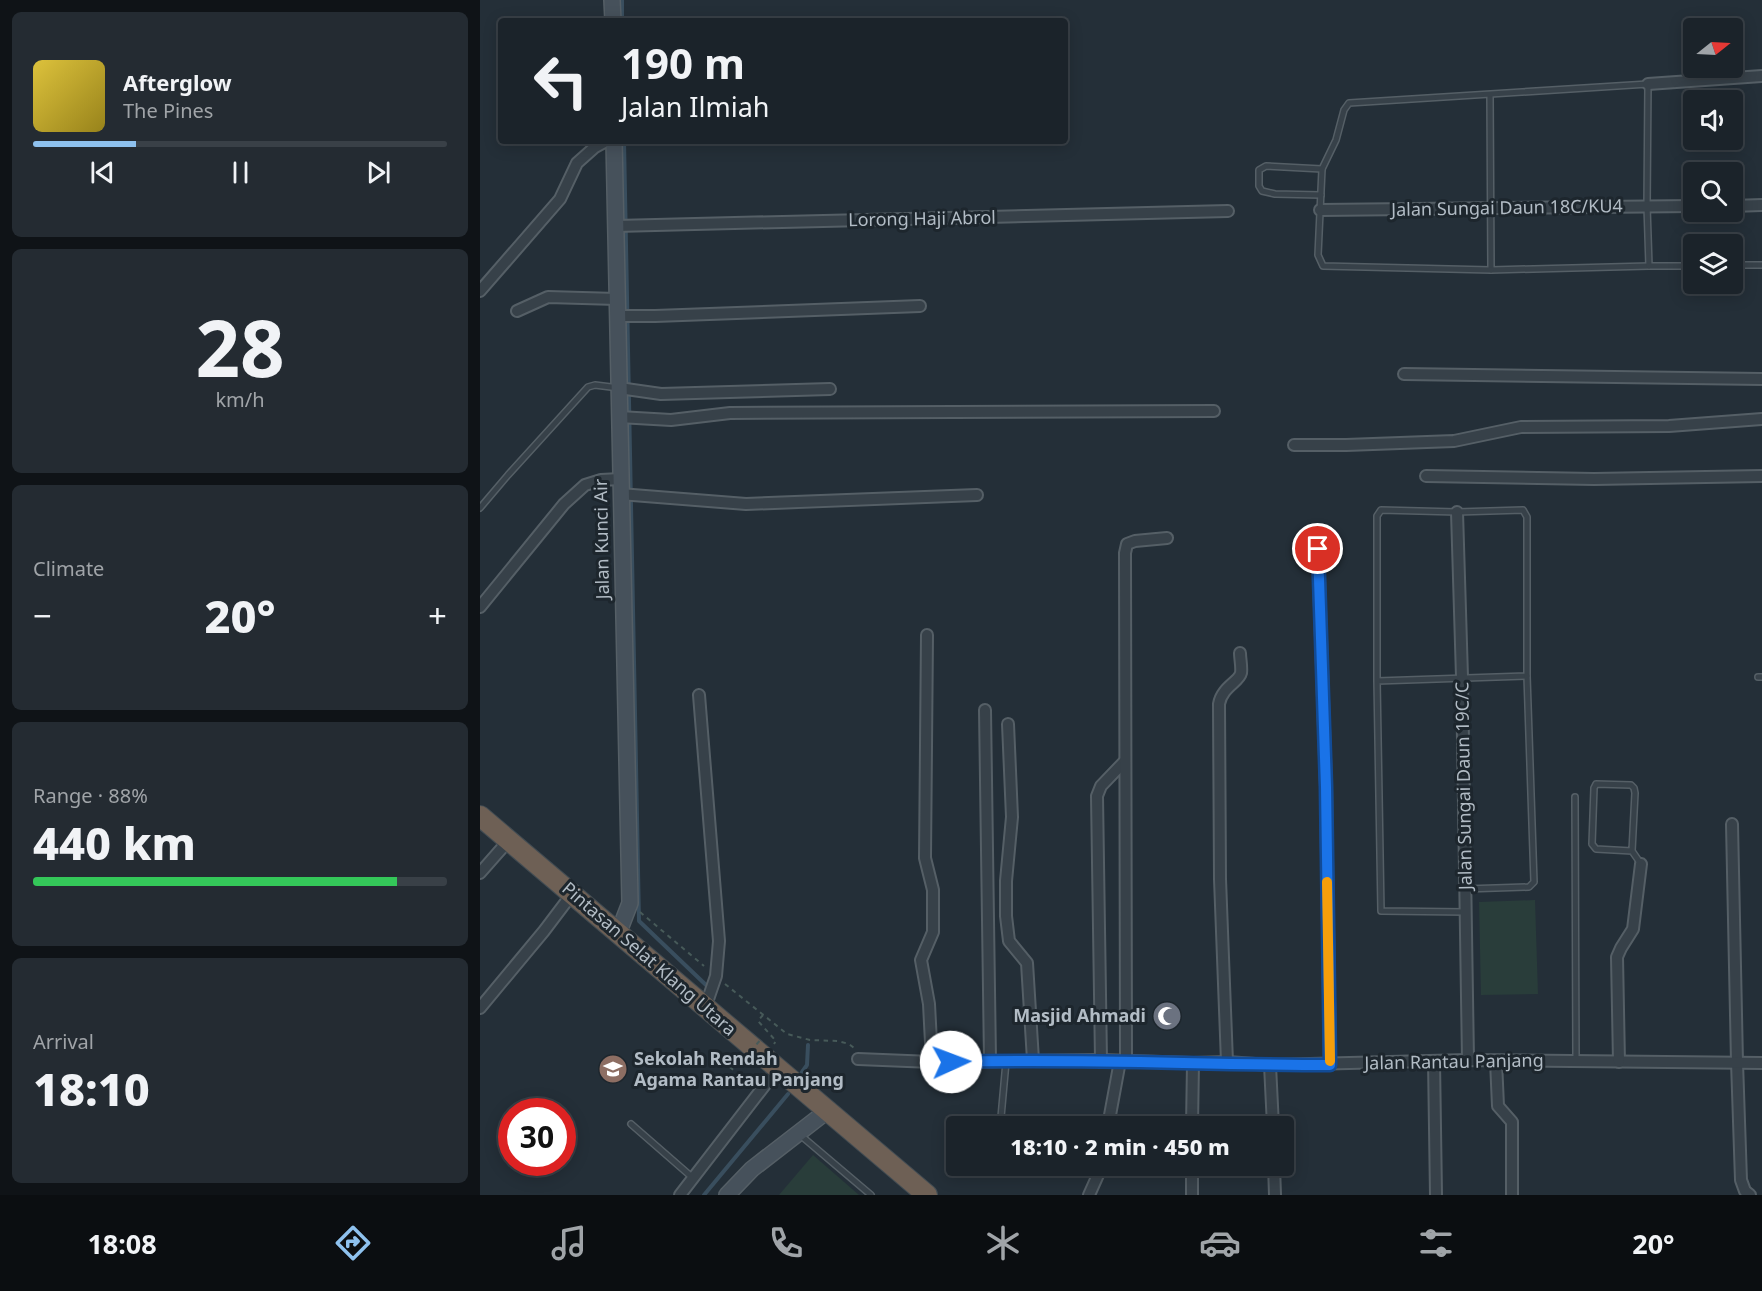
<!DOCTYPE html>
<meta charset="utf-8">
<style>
:root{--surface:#1b232a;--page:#242b32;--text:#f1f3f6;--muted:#a0a4a8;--line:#394047;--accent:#8ec1ee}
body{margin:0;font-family:"Noto Sans",sans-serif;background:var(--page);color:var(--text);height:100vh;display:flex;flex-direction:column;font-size:22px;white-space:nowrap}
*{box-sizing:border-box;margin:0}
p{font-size:20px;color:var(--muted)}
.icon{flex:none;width:33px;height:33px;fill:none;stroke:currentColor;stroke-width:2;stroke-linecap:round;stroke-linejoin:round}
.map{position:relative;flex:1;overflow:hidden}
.side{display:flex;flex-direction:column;gap:12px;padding:12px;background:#0f1317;width:480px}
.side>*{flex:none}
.guide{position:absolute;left:18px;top:18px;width:570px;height:126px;border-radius:6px;box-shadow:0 3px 15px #0003,0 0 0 2px var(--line);background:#1b232a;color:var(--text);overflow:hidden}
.needle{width:39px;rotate:72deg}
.fabs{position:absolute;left:1203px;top:18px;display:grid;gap:12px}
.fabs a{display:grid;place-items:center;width:60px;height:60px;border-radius:6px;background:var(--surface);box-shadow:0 3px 15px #0003,0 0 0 2px var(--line);font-size:30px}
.speed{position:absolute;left:18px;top:1098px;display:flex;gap:12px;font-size:30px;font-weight:700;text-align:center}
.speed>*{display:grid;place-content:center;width:78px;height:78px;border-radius:50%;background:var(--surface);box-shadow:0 3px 15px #0003,0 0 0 2px var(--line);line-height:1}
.speed .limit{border:9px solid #d22;background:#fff;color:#111}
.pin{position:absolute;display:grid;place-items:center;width:51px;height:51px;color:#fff;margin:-26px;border:3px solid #fff;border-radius:50%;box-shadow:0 2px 6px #0007}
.me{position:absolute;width:66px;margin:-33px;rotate:88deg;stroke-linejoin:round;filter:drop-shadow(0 0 4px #0008)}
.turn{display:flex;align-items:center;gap:21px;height:126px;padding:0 24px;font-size:27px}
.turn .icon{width:78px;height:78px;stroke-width:2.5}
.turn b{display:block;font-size:42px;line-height:51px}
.big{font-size:45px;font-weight:800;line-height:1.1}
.side .widget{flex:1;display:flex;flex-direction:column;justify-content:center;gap:9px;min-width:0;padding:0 21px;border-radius:9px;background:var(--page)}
.side .dial{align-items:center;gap:0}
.dial b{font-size:78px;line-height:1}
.song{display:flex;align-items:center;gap:18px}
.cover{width:72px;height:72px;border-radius:9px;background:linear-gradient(135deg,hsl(50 70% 55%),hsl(50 70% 35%))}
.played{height:6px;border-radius:3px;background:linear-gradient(90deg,var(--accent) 25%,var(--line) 25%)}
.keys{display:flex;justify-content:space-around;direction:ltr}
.heat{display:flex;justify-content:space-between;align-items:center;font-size:33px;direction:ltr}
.charge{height:9px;border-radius:4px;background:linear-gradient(90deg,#34c759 88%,var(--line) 0)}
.trip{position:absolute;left:466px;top:1116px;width:348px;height:60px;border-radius:6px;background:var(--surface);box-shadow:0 3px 15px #0003,0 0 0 2px var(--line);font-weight:800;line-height:60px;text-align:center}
.tab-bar{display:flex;height:96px;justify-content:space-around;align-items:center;background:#0b0e11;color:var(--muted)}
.tab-bar .icon{width:42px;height:42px}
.tab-bar .current{color:var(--accent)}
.tab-bar b{font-size:27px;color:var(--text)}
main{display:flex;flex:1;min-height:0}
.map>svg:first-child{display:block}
.green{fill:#293d3a}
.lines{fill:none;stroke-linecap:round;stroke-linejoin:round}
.stream{stroke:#394e5e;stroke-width:4}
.lane-casing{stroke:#555f66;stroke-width:8}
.street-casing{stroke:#555f66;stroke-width:14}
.secondary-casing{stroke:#555f66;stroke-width:18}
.highway-casing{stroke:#424c53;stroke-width:22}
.path{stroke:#475a59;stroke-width:2;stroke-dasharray:4.5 4.5;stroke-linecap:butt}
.lane{stroke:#374149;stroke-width:5}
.street{stroke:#374149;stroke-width:10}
.secondary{stroke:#46515b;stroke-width:15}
.highway{stroke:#6e6055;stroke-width:20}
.path-bridge{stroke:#475a59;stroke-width:2;stroke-dasharray:4.5 4.5;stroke-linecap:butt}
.route-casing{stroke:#114b97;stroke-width:15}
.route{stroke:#1a73e8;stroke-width:10}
.slow{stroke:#f59e0b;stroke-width:10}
.labels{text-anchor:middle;stroke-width:6;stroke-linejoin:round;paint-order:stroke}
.street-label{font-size:18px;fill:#b2bcc5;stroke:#1d262d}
.poi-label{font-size:18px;font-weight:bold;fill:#b2bcc5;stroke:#1d262d;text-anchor:end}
</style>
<main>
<section class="side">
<div class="widget">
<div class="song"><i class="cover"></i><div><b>Afterglow</b><p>The Pines</p></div></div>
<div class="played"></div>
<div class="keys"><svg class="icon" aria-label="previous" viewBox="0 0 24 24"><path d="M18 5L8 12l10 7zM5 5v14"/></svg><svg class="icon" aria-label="pause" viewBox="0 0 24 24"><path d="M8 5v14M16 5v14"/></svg><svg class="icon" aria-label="next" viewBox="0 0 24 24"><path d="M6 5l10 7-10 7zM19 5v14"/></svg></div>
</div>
<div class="widget dial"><b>28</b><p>km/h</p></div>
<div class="widget"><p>Climate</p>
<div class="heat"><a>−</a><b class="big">20°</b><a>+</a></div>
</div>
<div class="widget"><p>Range · 88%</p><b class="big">440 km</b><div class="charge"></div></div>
<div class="widget"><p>Arrival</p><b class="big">18:10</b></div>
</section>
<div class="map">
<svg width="1282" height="1195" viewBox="0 0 1282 1195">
<rect width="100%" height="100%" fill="#242f38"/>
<g class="green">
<polygon points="1055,900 1058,994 1001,995 999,902"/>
<polygon points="333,1155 379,1195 299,1195"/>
</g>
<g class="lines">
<g class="stream">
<polyline points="142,0 142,21"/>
<polyline points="144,141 159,921 226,985"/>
<polyline points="322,1072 327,1065 328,1045"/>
<polyline points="224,1195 308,1094"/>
</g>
<g class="lane-casing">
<g id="lane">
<polyline points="1010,95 1011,270 1169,266"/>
<polyline points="841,195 795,194 782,191 779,186 779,170 786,166 842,169"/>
<polyline points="1252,265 1282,265"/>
<polyline points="1011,270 843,266 838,255 842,169 856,140 864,110 869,103 1168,84 1167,206 1169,266 1214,266"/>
<polyline points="0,508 28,475 108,387 115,385 139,388"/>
<polyline points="1278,677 1282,677"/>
<polyline points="897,681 1047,676 1047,517 1043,510 977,512 901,510 897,516 897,681 901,911 986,912"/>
<polyline points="1095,797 1096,1061"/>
<polyline points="1152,851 1116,849 1112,844 1114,788 1116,784 1151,785 1154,788 1155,793 1152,851 1161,864"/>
<polyline points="985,889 1049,887 1054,882 1047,676"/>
<polyline points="151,1124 213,1178"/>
<polyline points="518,1126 521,1117 526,1062"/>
<polyline points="319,1134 391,1195"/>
</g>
</g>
<g class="street-casing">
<g id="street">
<polyline points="1168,84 1282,76"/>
<polyline points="1252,206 1282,205"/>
<polyline points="840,210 1214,206"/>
<polyline points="136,226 748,211"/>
<polyline points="0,291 80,199 97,163 115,147 126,141"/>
<polyline points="37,311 68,297 137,299"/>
<polyline points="138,316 175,316 440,306"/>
<polyline points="924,374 1282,379"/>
<polyline points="139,388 181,394 350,389"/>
<polyline points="139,417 191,420 250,413 734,411"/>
<polyline points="814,445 866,445 974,441 1041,427 1189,426 1282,419"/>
<polyline points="946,476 1114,479 1282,476"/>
<polyline points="140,494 266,504 497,495"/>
<polyline points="977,512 982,677 988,1060"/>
<polyline points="838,549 846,787 850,1065"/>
<polyline points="0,607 84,504 105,485 121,480 140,479"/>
<polyline points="447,635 445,858 453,890 453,932 441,960 449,1004 452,1062"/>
<polyline points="219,695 239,941 236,976 225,1008"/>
<polyline points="505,710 510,1060"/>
<polyline points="528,724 532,817 526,881 526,916 529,941 547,963 553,1060"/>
<polyline points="1252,824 1257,1062 1261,1180 1265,1191 1270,1195"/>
<polyline points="0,873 29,840"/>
<polyline points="0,1008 64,931 92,894"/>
<polyline points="378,1059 452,1062 621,1060 713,1063 747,1062 790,1065 988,1060 1282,1063"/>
<polyline points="621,1060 617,796 621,786 645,761"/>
<polyline points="646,1061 645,553 647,544 655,541 687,538"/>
<polyline points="954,1061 956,1195"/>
<polyline points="1016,1061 1018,1106 1032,1122 1032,1195"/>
<path d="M 747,1062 L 740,879 L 739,704 C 742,687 759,682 761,673 C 762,667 760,659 760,653"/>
<polyline points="1139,1062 1137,957 1141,948 1153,929 1161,864"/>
<polyline points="790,1065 793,1126"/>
<polyline points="628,1126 640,1061"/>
<polyline points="712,1126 713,1063"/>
<polyline points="794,1166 795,1195"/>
<polyline points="200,1195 298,1068"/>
<polyline points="609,1195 622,1166"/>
<polyline points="712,1195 712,1166"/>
</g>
</g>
<g class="secondary-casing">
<g id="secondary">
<polyline points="132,0 133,21"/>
<polyline points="134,141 150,903 138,934"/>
<polyline points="247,1195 272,1169 347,1111"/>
</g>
</g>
<g class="highway-casing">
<polyline id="highway" points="0,816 447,1195"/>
</g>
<g class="path">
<polyline points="160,912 224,966"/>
<polyline points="245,984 307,1034 330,1040 358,1041 369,1044 374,1048"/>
<polyline points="283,1015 278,1021 296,1041 294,1044"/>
<polyline points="259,1065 245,1054 241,1060 271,1084"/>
</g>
<use href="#lane" class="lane"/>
<use href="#street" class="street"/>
<use href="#secondary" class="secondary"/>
<use href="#highway" class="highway"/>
<polyline class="path-bridge" points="259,1065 282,1038"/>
</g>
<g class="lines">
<g class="route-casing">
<path id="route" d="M 471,1062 C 598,1058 724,1065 850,1065 L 846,787 L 838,549"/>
</g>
<use href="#route" class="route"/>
<polyline class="slow" points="847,882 850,1061"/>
</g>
<defs>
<g id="mosque-disc" transform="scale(1.5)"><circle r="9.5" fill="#6b7280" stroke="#1d262d"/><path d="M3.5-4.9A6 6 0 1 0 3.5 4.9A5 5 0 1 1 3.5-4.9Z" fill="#fff"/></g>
<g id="school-disc" transform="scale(1.5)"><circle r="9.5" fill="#8d6e63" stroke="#1d262d"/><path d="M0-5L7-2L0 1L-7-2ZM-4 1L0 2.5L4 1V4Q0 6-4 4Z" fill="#fff"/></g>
</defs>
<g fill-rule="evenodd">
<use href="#mosque-disc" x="687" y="1016"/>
<use href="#school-disc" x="133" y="1069"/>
</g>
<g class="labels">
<g class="street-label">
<text transform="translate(1027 208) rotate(-1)" y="6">Jalan Sungai Daun 18C/KU4</text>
<text transform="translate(442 219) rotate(-1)" y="6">Lorong Haji Abrol</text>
<text transform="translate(122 539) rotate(-91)" y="6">Jalan Kunci Air</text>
<text transform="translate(984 786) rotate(-91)" y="6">Jalan Sungai Daun 19C/C</text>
<text transform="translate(169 959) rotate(41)" y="6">Pintasan Selat Klang Utara</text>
<text transform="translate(974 1062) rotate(-1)" y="6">Jalan Rantau Panjang</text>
</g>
<g class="poi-label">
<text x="666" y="1022">Masjid Ahmadi</text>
<text x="154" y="1065" text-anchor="start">Sekolah Rendah<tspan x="154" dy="21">Agama Rantau Panjang</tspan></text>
</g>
</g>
</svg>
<div class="fabs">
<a><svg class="needle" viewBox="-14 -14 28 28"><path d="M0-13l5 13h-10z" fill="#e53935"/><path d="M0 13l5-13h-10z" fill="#a0a4a8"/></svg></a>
<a><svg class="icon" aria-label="sound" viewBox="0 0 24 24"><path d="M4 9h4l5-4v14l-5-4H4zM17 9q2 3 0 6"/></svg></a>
<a><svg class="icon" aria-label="search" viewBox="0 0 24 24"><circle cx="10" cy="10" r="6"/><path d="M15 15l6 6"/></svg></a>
<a><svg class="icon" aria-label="layers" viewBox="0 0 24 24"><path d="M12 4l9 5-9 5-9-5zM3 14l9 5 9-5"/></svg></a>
</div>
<div class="speed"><div class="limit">30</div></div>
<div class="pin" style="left:838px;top:549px;background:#d93025"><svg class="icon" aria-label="arrive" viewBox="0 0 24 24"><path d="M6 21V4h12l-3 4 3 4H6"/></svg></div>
<svg class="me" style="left:471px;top:1062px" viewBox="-20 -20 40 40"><circle r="19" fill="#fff"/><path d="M0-13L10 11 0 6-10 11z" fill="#1a73e8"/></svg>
<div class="trip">18:10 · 2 min · 450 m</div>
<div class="guide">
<div class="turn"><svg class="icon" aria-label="left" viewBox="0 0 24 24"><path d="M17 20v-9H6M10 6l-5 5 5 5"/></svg><div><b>190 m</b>Jalan Ilmiah</div></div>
</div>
</div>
</main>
<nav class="tab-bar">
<b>18:08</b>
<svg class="icon current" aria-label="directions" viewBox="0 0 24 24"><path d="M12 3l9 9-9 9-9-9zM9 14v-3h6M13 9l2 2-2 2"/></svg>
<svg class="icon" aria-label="music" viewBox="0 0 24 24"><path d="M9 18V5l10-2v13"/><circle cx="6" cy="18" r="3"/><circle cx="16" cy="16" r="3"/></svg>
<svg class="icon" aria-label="phone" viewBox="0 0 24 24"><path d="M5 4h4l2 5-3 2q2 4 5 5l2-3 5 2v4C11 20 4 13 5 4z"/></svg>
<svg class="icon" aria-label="climate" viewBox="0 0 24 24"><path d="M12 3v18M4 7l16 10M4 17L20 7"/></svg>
<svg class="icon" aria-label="car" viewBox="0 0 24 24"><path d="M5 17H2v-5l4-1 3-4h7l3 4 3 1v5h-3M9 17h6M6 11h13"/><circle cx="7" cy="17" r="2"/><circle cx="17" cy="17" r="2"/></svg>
<svg class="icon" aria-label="filters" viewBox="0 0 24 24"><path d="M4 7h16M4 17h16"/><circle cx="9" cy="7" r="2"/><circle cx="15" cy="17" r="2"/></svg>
<b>20°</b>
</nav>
